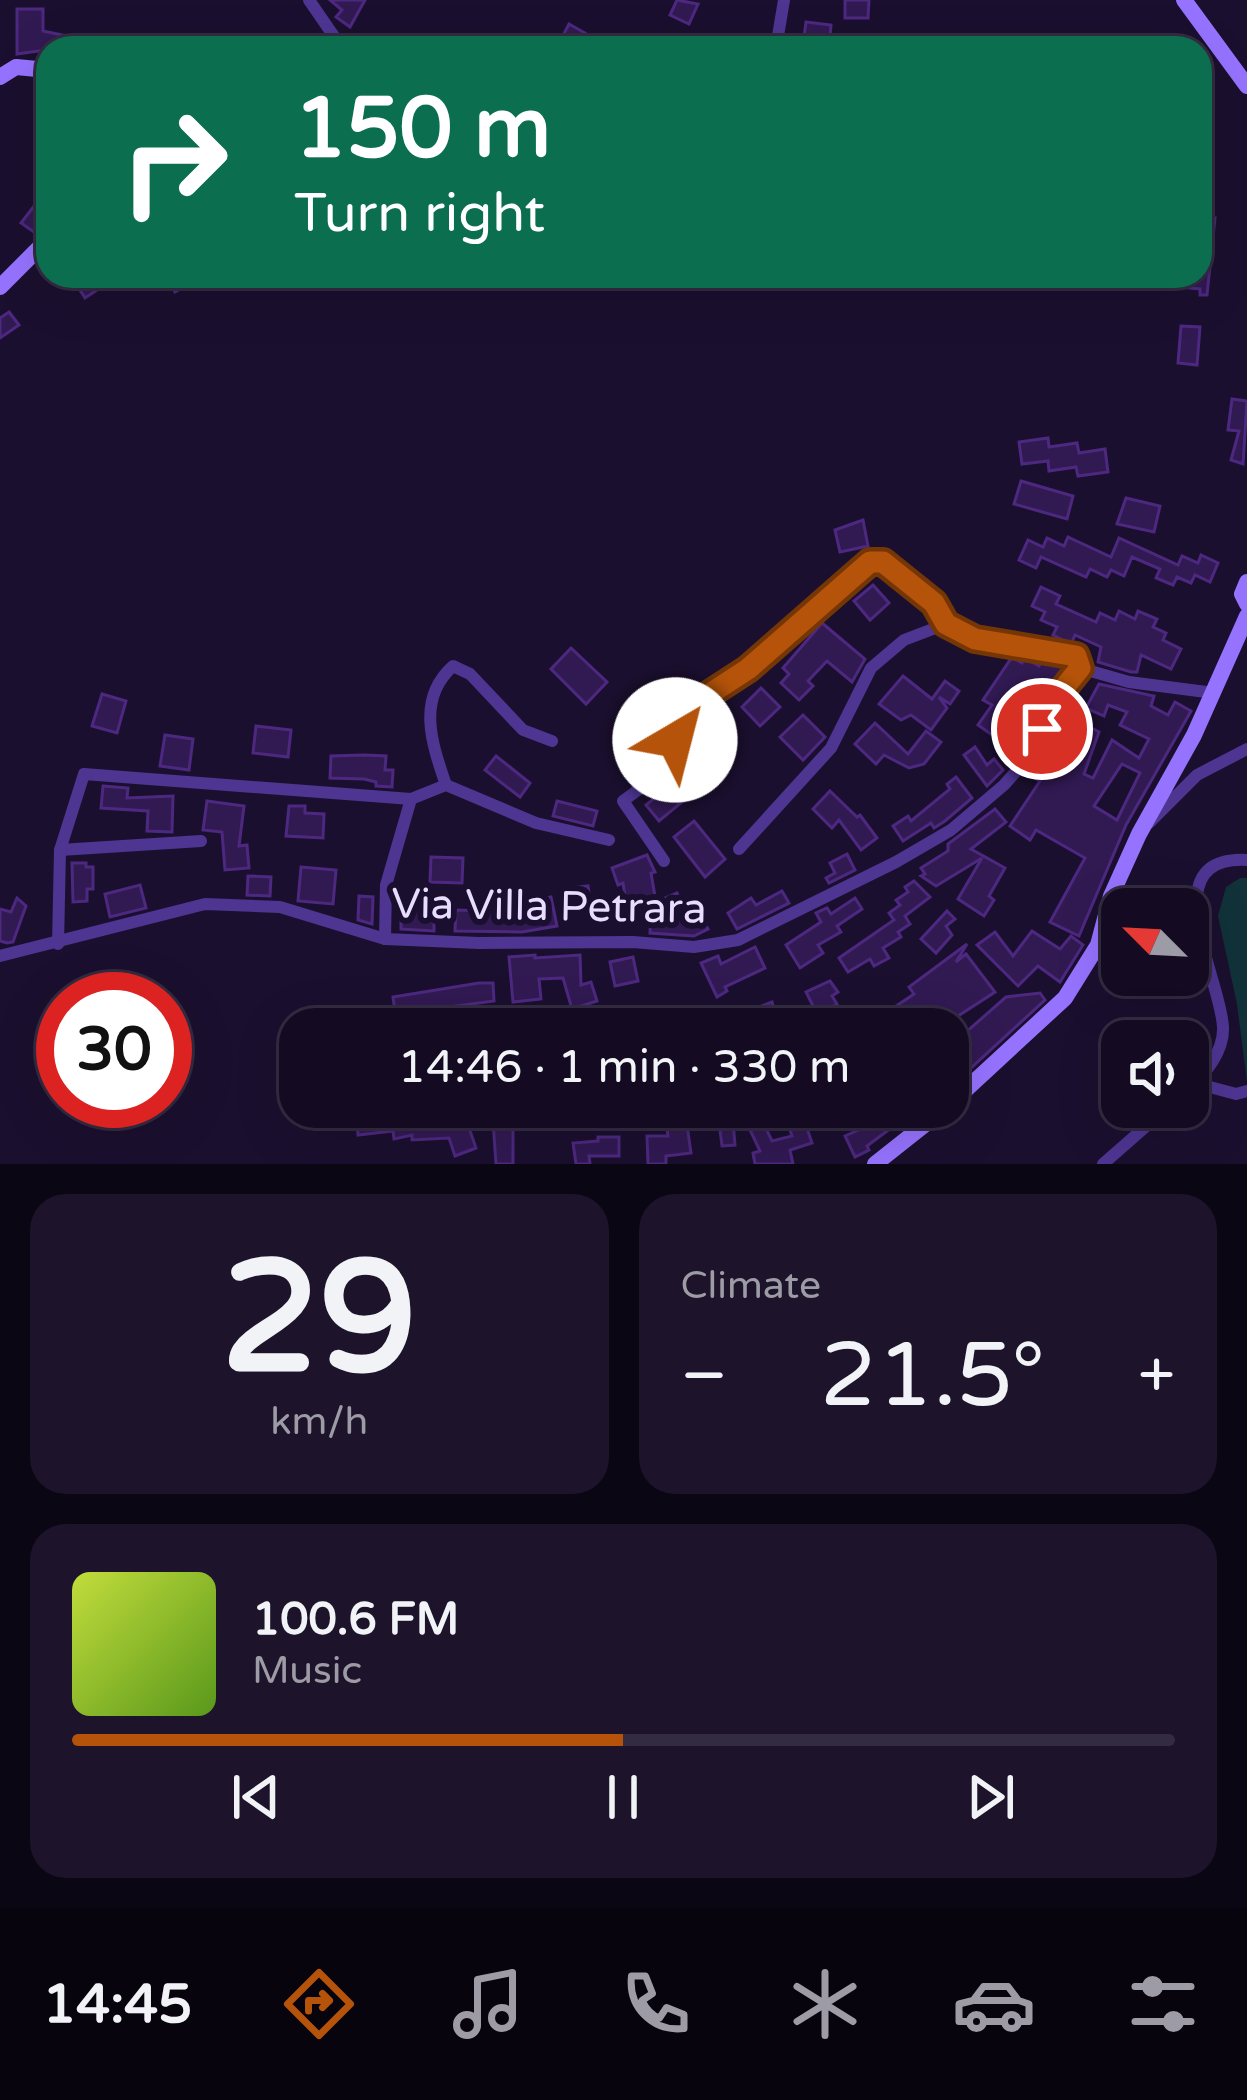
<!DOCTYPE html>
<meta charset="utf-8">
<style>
:root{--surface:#140b23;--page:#1d142b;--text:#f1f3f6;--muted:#9d9ba6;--line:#332b41;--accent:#b45309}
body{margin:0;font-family:"Varela Round",sans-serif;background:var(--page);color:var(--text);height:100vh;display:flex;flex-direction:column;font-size:45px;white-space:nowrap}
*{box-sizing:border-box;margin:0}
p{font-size:39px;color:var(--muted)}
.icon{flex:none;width:66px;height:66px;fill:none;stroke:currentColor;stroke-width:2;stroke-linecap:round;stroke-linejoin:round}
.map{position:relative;height:1164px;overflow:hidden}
.panel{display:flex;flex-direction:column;gap:30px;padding:30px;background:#0b0613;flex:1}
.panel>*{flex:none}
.hud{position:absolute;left:36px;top:36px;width:1176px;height:252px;border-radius:36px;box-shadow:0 12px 48px #0002,0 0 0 3px var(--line);background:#0b6e4f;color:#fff;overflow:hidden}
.needle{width:78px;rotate:294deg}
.tools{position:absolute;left:1101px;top:888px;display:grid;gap:24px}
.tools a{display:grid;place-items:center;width:108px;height:108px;border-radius:24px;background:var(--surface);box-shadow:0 12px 48px #0002,0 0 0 3px var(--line);font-size:60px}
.speed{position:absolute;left:36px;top:972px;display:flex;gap:24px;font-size:60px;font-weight:700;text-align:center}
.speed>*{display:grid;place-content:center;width:156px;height:156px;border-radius:50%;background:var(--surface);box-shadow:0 12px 48px #0002,0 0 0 3px var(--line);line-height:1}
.speed .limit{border:18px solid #d22;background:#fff;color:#111}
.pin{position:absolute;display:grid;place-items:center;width:102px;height:102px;color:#fff;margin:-51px;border:6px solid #fff;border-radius:50%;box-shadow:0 3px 12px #0007}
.me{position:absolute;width:132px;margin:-66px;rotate:37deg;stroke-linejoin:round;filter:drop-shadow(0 0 9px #0008)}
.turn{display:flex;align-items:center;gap:42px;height:252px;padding:0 60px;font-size:54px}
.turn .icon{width:156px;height:156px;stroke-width:2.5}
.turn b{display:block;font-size:84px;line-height:102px}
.big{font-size:90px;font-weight:600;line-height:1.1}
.panel .tile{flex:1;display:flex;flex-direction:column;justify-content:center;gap:18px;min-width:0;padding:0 42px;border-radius:36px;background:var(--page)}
.panel .dial{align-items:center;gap:0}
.dial b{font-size:156px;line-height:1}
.song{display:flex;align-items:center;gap:36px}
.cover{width:144px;height:144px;border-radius:18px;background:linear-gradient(135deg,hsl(70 70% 55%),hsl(90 70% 35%))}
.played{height:12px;border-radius:6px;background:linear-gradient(90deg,var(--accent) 50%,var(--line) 50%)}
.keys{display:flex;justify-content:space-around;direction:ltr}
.heat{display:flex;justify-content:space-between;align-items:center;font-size:66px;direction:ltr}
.panel .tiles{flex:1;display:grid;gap:30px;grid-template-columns:1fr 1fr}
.tile:last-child{grid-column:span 2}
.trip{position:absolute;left:279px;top:1008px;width:690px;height:120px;border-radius:36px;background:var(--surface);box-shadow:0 12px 48px #0002,0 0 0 3px var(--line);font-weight:600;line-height:120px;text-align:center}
.dock{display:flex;height:192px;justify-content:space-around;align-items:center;background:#08040e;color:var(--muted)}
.dock .icon{width:84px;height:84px}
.dock .selected{color:var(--accent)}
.dock b{font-size:54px;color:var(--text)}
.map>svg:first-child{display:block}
.green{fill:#113239}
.building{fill:#311952;stroke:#4d2880;stroke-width:3;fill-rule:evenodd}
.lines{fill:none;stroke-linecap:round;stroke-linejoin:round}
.street{stroke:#4e3592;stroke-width:12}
.secondary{stroke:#9673ff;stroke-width:16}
.route-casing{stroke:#753606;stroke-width:30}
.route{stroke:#b45309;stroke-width:21}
.labels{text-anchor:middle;stroke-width:12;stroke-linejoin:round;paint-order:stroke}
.street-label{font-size:42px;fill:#e8dcff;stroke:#1b0f2f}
</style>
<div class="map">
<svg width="1247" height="1164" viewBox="0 0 1247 1164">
<rect width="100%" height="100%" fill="#1b0f2f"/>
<polygon class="green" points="1240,878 1247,878 1247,1082 1237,1004 1218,916 1226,887"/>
<g class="building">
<polygon points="330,0 365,0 350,27 336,17 342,10"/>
<polygon points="677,0 698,4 689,24 670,15"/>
<polygon points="845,0 869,0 868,18 845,18"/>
<polygon points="17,9 43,9 43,31 62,35 60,48 17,54"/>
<polygon points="806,22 831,25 829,48 803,45"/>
<polygon points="569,24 585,33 577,48 559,43"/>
<polygon points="48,188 48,215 34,232 21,223"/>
<polygon points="1200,217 1215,218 1207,295 1200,295 1200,289 1188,288 1189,276 1200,276"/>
<polygon points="71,276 97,276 103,286 85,298"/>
<polygon points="173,276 204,276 175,292 168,279"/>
<polygon points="9,312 19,325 0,338 0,318"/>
<polygon points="1181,326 1200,327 1197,365 1178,363"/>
<polygon points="1232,399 1247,401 1243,464 1231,460 1239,431 1228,430"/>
<polygon points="1048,438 1049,447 1077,443 1079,453 1105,449 1108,472 1078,476 1076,467 1049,471 1048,461 1022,464 1019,442"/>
<polygon points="1021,481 1073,496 1067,519 1014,504"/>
<polygon points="1126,498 1160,506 1154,532 1117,524"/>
<polygon points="863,520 868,546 840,552 835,530"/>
<polygon points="1068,537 1111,557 1119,538 1178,565 1182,556 1198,563 1201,555 1218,563 1210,582 1195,575 1191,583 1177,577 1173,585 1156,578 1160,569 1132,557 1124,576 1111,570 1107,577 1090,569 1086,577 1041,557 1036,568 1019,560 1028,540 1043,547 1047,538 1064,546"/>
<polygon points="873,585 889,603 870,620 854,601"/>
<polygon points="1041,587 1060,596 1056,604 1096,622 1100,613 1115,620 1119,611 1135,619 1138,611 1157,619 1153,627 1166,633 1163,640 1181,649 1171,669 1141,655 1137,672 1131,672 1098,662 1101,647 1075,635 1071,644 1053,635 1057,627 1041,620 1045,612 1032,606"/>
<polygon points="822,623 865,659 852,682 827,661 808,681 813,686 799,700 781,683 789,674 783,668"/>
<polygon points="571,648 607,682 586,704 551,669"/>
<polygon points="1012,657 1022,663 1025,658 1039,666 1042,661 1068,667 1045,700 1020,685 998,717 1024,736 1016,752 978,725 992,705 983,700"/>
<polygon points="903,676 932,699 945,681 959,691 950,704 939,697 947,708 931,730 911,715 901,720 879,704"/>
<path d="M 1099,684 L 1154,696 L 1151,706 L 1168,715 L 1175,702 L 1191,711 L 1126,825 L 1079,936 L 1050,922 L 1085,858 L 1036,830 L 1030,840 L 1010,826 L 1040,781 L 1035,778 L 1044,764 L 1036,760 L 1042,748 L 1049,752 L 1071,717 L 1099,732 L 1084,774 L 1093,778 L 1112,740 L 1139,758 L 1149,739 L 1120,725 L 1127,712 L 1108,705 L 1104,716 L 1086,708 ZM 1122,764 L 1140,773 L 1117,820 L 1094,806 Z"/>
<polygon points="761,688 780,707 760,726 742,707"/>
<polygon points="102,694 126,701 117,733 92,726"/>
<polygon points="803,715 825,737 803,760 780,737"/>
<polygon points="875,723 908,754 926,731 941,742 924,764 909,768 884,755 876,764 855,744"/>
<polygon points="256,726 291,730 288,757 253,753"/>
<polygon points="165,735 193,739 189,770 160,766"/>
<polygon points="713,747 729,762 708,785 692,771"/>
<polygon points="975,747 987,765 994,759 1003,770 987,786 964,755"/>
<polygon points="364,755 386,756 385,770 393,770 392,787 376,786 376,782 364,779 330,778 331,756"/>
<polygon points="496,756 530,783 520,797 485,770"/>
<polygon points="956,777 972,798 945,821 934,828 931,823 903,841 893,826 908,816 911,821 950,789 947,784"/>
<polygon points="103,786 128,788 127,798 173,796 172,832 147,831 148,811 101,808"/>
<polygon points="669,786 682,802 659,821 646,805"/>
<polygon points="830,791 857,817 860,815 877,838 861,850 839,820 832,828 813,809"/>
<polygon points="207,801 244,806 239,846 247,845 249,868 225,870 222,832 203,830"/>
<polygon points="557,801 597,811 593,826 553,816"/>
<polygon points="289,806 305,806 305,813 324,814 323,838 286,836"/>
<polygon points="995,809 1006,822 971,849 1005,868 989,896 994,900 984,916 958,899 982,858 936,886 921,876 925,874 921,868 948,851 948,844"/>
<polygon points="694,821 725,859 705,877 674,837"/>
<polygon points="847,854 855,870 829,883 826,878 835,873 830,863"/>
<polygon points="647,855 655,872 651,873 656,902 677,893 688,919 699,913 708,929 694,936 650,933 651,912 633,915 635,902 626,903 623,883 618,885 612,868"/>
<polygon points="431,857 463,858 462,883 430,882"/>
<polygon points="72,863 86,863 86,867 93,867 93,889 87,889 87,901 73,902"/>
<polygon points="301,867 336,870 333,904 298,901"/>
<polygon points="248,876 271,877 270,896 247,895"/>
<polygon points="914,881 930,897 905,916 910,924 898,932 901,937 883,948 889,958 874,966 870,959 848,972 839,958 894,920 889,913 900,905 896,900 908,892 905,887"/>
<polygon points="140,885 146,908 110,917 105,894"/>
<polygon points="588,886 590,899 569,902 568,888"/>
<polygon points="782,891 789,903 737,929 728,913 751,898 756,905"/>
<polygon points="359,896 373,897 372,924 358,920"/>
<polygon points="551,897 557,926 522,932 455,931 456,910 523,912 521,903"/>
<polygon points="17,898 26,906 13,942 7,943 0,941 0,909 11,912"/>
<polygon points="855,898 862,909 837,926 841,932 818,945 823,953 800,968 786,945 821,922 816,913 827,908 831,914"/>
<polygon points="401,904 434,904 434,931 401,929"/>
<polygon points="947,911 955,919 946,926 952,935 936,953 921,939"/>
<polygon points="1032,931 1060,949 1071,936 1083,945 1060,982 1038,966 1018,986 977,945 995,932 1013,956"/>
<polygon points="967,944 956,962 966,954 995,992 938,1029 862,1029 914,994 909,987"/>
<polygon points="755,947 765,968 725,987 727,991 717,997 701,963 718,956 721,964"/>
<polygon points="535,955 535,958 580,955 581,985 591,982 597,1001 572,1009 563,978 539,979 541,999 513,1002 509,957"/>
<polygon points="633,957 638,981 615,986 610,962"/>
<polygon points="830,981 838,992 832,996 837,1004 831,1008 835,1013 821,1022 806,992"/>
<polygon points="479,983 493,983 494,1001 441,1008 440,1029 390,1029 390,1019 396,1019 393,997"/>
<polygon points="1040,993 1045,1000 948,1089 948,1048 1006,997"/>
<polygon points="772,1002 780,1029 727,1029 759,1015 756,1008"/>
<polygon points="516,1007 517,1029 496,1029 496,1009"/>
<polygon points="564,1007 565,1027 538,1029 537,1009"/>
<polygon points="433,1107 472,1107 473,1121 467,1122 476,1148 455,1156 449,1138 412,1140 412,1135 394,1139 393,1131 358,1135 357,1118 435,1115"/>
<polygon points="492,1107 513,1107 513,1164 496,1164"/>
<polygon points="849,1107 907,1107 888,1123 891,1128 867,1146 869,1150 855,1157 845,1136 863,1128"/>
<polygon points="757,1109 772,1141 792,1136 790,1130 806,1125 812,1143 790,1150 793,1164 755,1164 753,1153 760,1151 743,1115"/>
<polygon points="733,1121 735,1145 722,1146 719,1122"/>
<polygon points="687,1125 691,1153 666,1156 666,1164 648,1164 647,1136 668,1136 667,1128"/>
<polygon points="598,1137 619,1137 619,1156 589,1156 590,1164 576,1164 573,1143 598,1141"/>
</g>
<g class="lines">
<g class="street">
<polyline points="309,0 342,48"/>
<polyline points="776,48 784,0"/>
<path d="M 446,785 C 432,744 416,699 453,666 L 470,674 L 523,730 L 552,741"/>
<polyline points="1149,823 1197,775 1247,749"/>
<polyline points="739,849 831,748 871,668 904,640 946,624"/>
<polyline points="60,850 201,841"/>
<polyline points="664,861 623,801 665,770 685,710 749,669 870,562 883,562 934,603 946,624 975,639 1076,656 1080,668"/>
<polyline points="385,939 386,885 411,799 446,785 536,823 609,840"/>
<polyline points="58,944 60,850 84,774 411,799"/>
<polyline points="0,956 205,904 280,907 385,939 479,943 633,942 694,947 738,940 896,862 951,830 1004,785 1019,768 1064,687 1080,668 1129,682 1214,693"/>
<polyline points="1195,1083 1236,1094 1247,1091"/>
<path d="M 1188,1089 C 1206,1074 1224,1051 1223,1027 C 1221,979 1151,855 1247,860"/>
<polyline points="1103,1164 1168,1107"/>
</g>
<g class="secondary">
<polyline points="1184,0 1247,86"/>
<polyline points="0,77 16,67 48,70"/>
<polyline points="0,287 48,239"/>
<polyline points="1247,582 1242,594 1247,604"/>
<polyline points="948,1106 1065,998 1098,945 1111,896 1139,834 1194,735 1247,616"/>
<polyline points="875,1164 947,1107"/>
</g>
</g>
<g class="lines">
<g class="route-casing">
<polyline id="route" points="675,740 685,710 748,669 870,562 883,562 934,603 946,624 975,639 1076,656 1080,668 1064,688 1042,729"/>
</g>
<use href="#route" class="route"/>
</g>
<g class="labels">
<g class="street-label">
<text transform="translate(549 905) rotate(1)" y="15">Via Villa Petrara</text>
</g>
</g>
</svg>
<div class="tools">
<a><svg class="needle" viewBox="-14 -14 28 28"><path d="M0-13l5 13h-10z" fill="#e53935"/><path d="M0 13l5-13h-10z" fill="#9d9ba6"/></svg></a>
<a><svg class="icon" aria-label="sound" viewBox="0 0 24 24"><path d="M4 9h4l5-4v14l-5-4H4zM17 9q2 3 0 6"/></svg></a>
</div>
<div class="speed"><div class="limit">30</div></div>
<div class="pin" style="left:1042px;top:729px;background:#d93025"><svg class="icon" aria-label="arrive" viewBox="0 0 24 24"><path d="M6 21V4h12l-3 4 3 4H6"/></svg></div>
<svg class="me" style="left:675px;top:740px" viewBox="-20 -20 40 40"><circle r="19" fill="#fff"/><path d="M0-13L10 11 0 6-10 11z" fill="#b45309"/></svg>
<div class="trip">14:46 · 1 min · 330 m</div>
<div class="hud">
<div class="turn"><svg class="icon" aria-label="right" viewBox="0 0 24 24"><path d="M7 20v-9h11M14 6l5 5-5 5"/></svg><div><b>150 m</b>Turn right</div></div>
</div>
</div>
<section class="panel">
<div class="tiles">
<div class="tile dial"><b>29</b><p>km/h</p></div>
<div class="tile"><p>Climate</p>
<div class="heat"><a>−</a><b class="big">21.5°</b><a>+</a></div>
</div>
<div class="tile">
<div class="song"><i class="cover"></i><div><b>100.6 FM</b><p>Music</p></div></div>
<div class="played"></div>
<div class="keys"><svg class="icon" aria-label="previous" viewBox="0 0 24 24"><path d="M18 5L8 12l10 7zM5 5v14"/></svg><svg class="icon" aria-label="pause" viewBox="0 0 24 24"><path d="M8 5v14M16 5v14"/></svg><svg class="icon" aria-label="next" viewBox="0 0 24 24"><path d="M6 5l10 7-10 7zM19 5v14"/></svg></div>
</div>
</div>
</section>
<nav class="dock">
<b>14:45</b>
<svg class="icon selected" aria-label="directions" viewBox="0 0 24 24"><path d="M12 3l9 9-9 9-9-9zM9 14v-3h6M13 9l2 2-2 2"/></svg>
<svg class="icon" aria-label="music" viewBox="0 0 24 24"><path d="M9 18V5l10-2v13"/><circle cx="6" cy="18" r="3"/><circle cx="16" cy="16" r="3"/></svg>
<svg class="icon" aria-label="phone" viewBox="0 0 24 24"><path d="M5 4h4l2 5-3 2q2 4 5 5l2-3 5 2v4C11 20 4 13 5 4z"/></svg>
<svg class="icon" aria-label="climate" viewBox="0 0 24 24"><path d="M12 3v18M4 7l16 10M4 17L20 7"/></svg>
<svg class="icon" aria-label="car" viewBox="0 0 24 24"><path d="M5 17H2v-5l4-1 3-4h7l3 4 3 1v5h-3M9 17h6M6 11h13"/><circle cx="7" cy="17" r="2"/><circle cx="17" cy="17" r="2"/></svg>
<svg class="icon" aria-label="filters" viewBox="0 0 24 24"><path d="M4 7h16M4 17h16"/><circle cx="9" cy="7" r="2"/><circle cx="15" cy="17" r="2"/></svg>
</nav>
